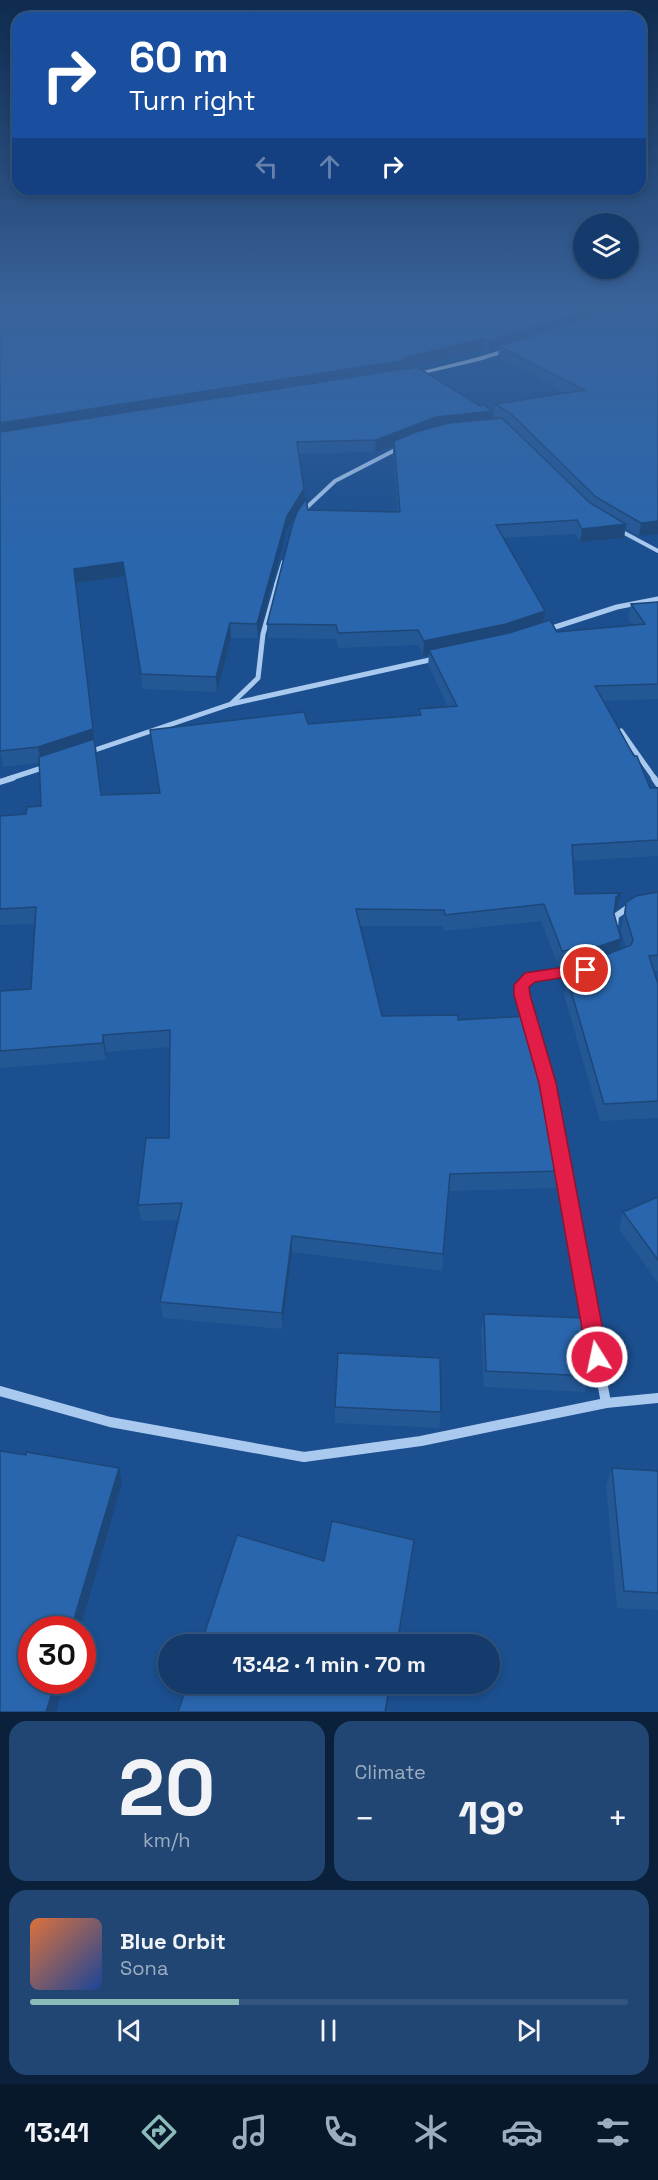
<!DOCTYPE html>
<meta charset="utf-8">
<style>
:root{--surface:#143b6b;--page:#214673;--text:#f1f3f6;--muted:#9dadc1;--line:#33557e;--accent:#8bbbb9}
body{margin:0;font-family:"Space Grotesk",sans-serif;background:var(--page);color:var(--text);height:100vh;display:flex;flex-direction:column;font-size:22px;white-space:nowrap}
*{box-sizing:border-box;margin:0}
p{font-size:20px;color:var(--muted)}
.icon{flex:none;width:33px;height:33px;fill:none;stroke:currentColor;stroke-width:2;stroke-linecap:round;stroke-linejoin:round}
.map{position:relative;height:1712px;overflow:hidden}
.side{display:flex;flex-direction:column;gap:9px;padding:9px;background:#0b203b;flex:1}
.side>*{flex:none}
.hud{position:absolute;left:12px;top:12px;width:634px;height:183px;border-radius:18px;box-shadow:0 3px 9px #0003,0 0 0 2px var(--line);background:#1a4fa0;color:#fff;overflow:hidden}
.tools{position:absolute;left:573px;top:213px;display:grid;gap:12px}
.tools a{display:grid;place-items:center;width:66px;height:66px;border-radius:50%;background:var(--surface);box-shadow:0 3px 9px #0003,0 0 0 2px var(--line);font-size:30px}
.speed{position:absolute;left:18px;top:1616px;display:flex;gap:12px;font-size:30px;font-weight:700;text-align:center}
.speed>*{display:grid;place-content:center;width:78px;height:78px;border-radius:50%;background:var(--surface);box-shadow:0 3px 9px #0003,0 0 0 2px var(--line);line-height:1}
.speed .limit{border:9px solid #d22;background:#fff;color:#111}
.pin{position:absolute;display:grid;place-items:center;width:51px;height:51px;color:#fff;margin:-26px;border:3px solid #fff;border-radius:50%;box-shadow:0 2px 6px #0007}
.me{position:absolute;width:66px;margin:-33px;rotate:350deg;stroke-linejoin:round;filter:drop-shadow(0 0 4px #0008)}
.turn{display:flex;align-items:center;gap:21px;height:126px;padding:0 18px;font-size:27px}
.turn .icon{width:78px;height:78px;stroke-width:2.5}
.turn b{display:block;font-size:42px;line-height:51px}
.lanes{display:flex;align-items:center;height:57px;padding:0 18px;background:#0003;justify-content:center;gap:30px;direction:ltr}
.lanes .off{opacity:.35}
.big{font-size:45px;font-weight:800;line-height:1.1}
.side .card{flex:1;display:flex;flex-direction:column;justify-content:center;gap:9px;min-width:0;padding:0 21px;border-radius:18px;background:var(--page)}
.side .dial{align-items:center;gap:0}
.dial b{font-size:78px;line-height:1}
.song{display:flex;align-items:center;gap:18px}
.cover{width:72px;height:72px;border-radius:9px;background:linear-gradient(135deg,hsl(20 70% 55%),hsl(220 70% 35%))}
.played{height:6px;border-radius:3px;background:linear-gradient(90deg,var(--accent) 35%,var(--line) 35%)}
.keys{display:flex;justify-content:space-around;direction:ltr}
.heat{display:flex;justify-content:space-between;align-items:center;font-size:33px;direction:ltr}
.side .tiles{flex:1;display:grid;gap:9px;grid-template-columns:1fr 1fr}
.card:last-child{grid-column:span 2}
.trip{position:absolute;left:158px;top:1634px;width:342px;height:60px;border-radius:30px;background:var(--surface);box-shadow:0 3px 9px #0003,0 0 0 2px var(--line);font-weight:800;line-height:60px;text-align:center}
.tabs{display:flex;height:96px;justify-content:space-around;align-items:center;background:#08182b;color:var(--muted)}
.tabs .icon{width:42px;height:42px}
.tabs .current{color:var(--accent)}
.tabs b{font-size:27px;color:var(--text)}
.map>svg:first-child{display:block}
.lines{fill:none;stroke-linecap:round;stroke-linejoin:round}
.street-far4{stroke:#a9c9ee;stroke-width:4}
.street-far3{stroke:#a9c9ee;stroke-width:5}
.street-far2{stroke:#a9c9ee;stroke-width:6}
.street-far1{stroke:#a9c9ee;stroke-width:8}
.street{stroke:#a9c9ee;stroke-width:10}
.secondary{fill:#d6e6fa;fill-rule:evenodd}
.wall{fill:#245895;fill-rule:evenodd}
.shaded-wall{fill:#1d4779}
.building{fill:#2a66ad;stroke:#1d4779;stroke-width:1.5}
.route{fill:#e11d48;stroke:#92132f;stroke-width:1.5}
</style>
<div class="map">
<svg width="658" height="1712" viewBox="0 0 658 1712">
<rect width="100%" height="100%" fill="#1b4f8f"/>
<g class="lines">
<g class="street-far4">
<polyline points="303,511 335,481 399,448"/>
<polyline points="617,529 658,551"/>
<polyline points="276,585 283,562"/>
</g>
<g class="street-far3">
<polyline points="549,629 617,607 658,599"/>
<polyline points="231,704 258,678 263,634 277,584"/>
<polyline points="621,731 655,779"/>
<polyline points="89,752 231,704 434,659"/>
<polyline points="8,779 45,767"/>
</g>
<g class="street-far2">
<polyline points="654,778 658,784"/>
<polyline points="0,782 13,778"/>
<polyline points="615,927 616,916 630,906"/>
<polyline points="530,1023 522,995 522,985 531,977 571,972"/>
</g>
<polyline class="street-far1" points="530,1021 547,1083 592,1329"/>
<g class="street">
<polyline points="592,1327 606,1403"/>
<polyline points="0,1391 110,1422 304,1457 421,1441 606,1403 658,1398"/>
</g>
<polygon class="secondary" points="512,347 514,350 479,361 410,377 407,375 475,358"/>
</g>
<g class="wall">
<path d="M 0,306 L 658,306 L 658,534 L 639,536 L 625,528 L 624,538 L 580,542 L 575,534 L 503,538 L 545,611 L 544,622 L 557,632 L 633,625 L 628,619 L 631,604 L 658,602 L 658,699 L 603,701 L 650,788 L 658,788 L 658,856 L 573,861 L 575,894 L 617,909 L 614,912 L 614,914 L 619,950 L 626,947 L 621,931 L 626,902 L 658,892 L 658,971 L 654,972 L 658,984 L 658,1118 L 600,1121 L 564,994 L 566,986 L 563,978 L 565,967 L 559,968 L 541,921 L 444,931 L 442,926 L 360,926 L 382,1016 L 458,1020 L 560,1171 L 557,1188 L 448,1191 L 442,1271 L 292,1252 L 282,1329 L 163,1318 L 160,1302 L 179,1220 L 141,1221 L 138,1205 L 169,1138 L 170,1047 L 106,1052 L 106,1060 L 0,1068 L 0,991 L 31,989 L 35,924 L 0,925 L 0,816 L 26,814 L 41,806 L 39,763 L 3,767 L 0,751 ZM 483,349 L 489,352 L 499,349 L 498,357 L 566,393 L 495,404 L 494,416 L 498,418 L 492,419 L 493,411 L 480,406 L 411,368 ZM 393,446 L 393,453 L 398,512 L 308,510 L 305,501 L 299,454 L 375,452 ZM 296,515 L 267,624 L 268,638 L 336,639 L 338,648 L 418,645 L 423,656 L 429,655 L 428,665 L 448,707 L 419,709 L 418,716 L 308,724 L 150,730 L 159,793 L 102,795 L 76,583 L 125,576 L 143,689 L 217,692 L 231,638 L 258,638 L 287,529 Z"/>
<polygon points="658,1197 658,1283 619,1229 623,1212"/>
<polygon points="484,1314 589,1376 585,1392 484,1387 481,1330"/>
<polygon points="335,1407 441,1412 439,1428 335,1423"/>
<polygon points="612,1468 658,1471 658,1610 617,1608 606,1485"/>
</g>
<g class="shaded-wall">
<polygon points="603,306 635,306 499,346 499,349 489,352 489,341"/>
<polygon points="484,338 483,349 406,369 0,436 0,423 404,358"/>
<polygon points="493,411 492,423 394,441 393,446 375,452 376,440 436,417"/>
<polygon points="304,489 305,502 287,529 258,638 257,624 287,516"/>
<polygon points="658,521 658,534 639,536 641,523"/>
<polygon points="626,524 624,538 580,542 582,529"/>
<polygon points="123,562 125,576 76,583 103,811 41,763 38,747 74,569"/>
<polygon points="545,611 543,626 429,650 429,655 423,656 424,641"/>
<polygon points="230,623 231,638 217,692 216,677"/>
<polygon points="621,893 617,909 613,914 616,897"/>
<polygon points="621,939 618,955 597,963 600,946"/>
<polygon points="103,1035 106,1052 106,1060 103,1043"/>
<polygon points="292,1236 292,1252 282,1329 282,1313"/>
<polygon points="119,1468 122,1483 80,1629 71,1629"/>
<polygon points="414,1540 398,1644 397,1644"/>
<polygon points="56,1680 65,1680 56,1712 46,1712"/>
<polygon points="390,1683 391,1683 386,1712 385,1712"/>
</g>
<g class="building">
<polygon points="0,306 603,306 489,341 484,338 404,358 407,360 0,423"/>
<polygon points="627,306 658,306 658,521 641,523 596,497 511,414 495,404 585,390 499,346"/>
<polygon points="417,367 480,406 484,405 493,411 436,417 376,440 297,442 304,489 287,516 257,624 230,623 216,677 141,674 123,562 74,569 93,729 38,747 0,751 0,432"/>
<polygon points="502,418 590,503 626,524 582,529 577,520 496,525 545,611 506,624 424,641 418,630 338,633 336,625 267,624 292,526 297,512 306,499 308,510 400,512 394,441 416,432 449,423"/>
<polygon points="658,602 658,684 595,686 634,756 637,756 650,788 658,788 658,840 572,845 575,894 621,893 616,897 614,914 621,939 600,946 562,951 544,904 445,915 444,910 356,909 382,1016 458,1015 458,1020 529,1016 560,1171 450,1174 443,1254 292,1236 282,1313 160,1302 182,1203 138,1205 146,1138 169,1138 170,1030 103,1035 103,1043 0,1051 0,991 31,989 36,907 0,909 0,816 26,814 27,807 41,806 39,757 94,739 101,795 160,793 150,730 304,712 308,724 421,715 419,709 457,706 429,650 509,633 550,620 557,632 645,624 631,604"/>
<polygon points="658,892 658,955 649,956 658,984 658,1101 604,1104 567,977 572,977 566,961 603,956 631,945 633,940 625,914 626,902 636,896"/>
<polygon points="658,1197 658,1260 623,1212"/>
<polygon points="484,1314 583,1318 589,1376 486,1371"/>
<polygon points="338,1353 440,1358 441,1412 335,1407"/>
<polygon points="0,1451 26,1455 26,1452 119,1468 71,1629 32,1629 32,1680 56,1680 46,1712 0,1712"/>
<polygon points="612,1468 658,1471 658,1593 624,1591"/>
<polygon points="332,1521 414,1540 397,1644 201,1644 237,1535 324,1561"/>
<polygon points="188,1683 390,1683 385,1712 178,1712"/>
</g>
<linearGradient id="sky" x2="0" y2="1"><stop stop-color="#0f2b4f"/><stop offset="0.56" stop-color="#39639b"/><stop offset="1" stop-color="#39639b" stop-opacity="0"/></linearGradient>
<rect width="658" height="546" fill="url(#sky)"/>
<polygon class="route" points="586,964 591,966 594,970 591,973 535,982 529,987 530,995 556,1083 608,1357 605,1364 597,1367 590,1364 587,1357 539,1083 514,995 514,985 525,973 531,972"/>
</svg>
<div class="tools">
<a><svg class="icon" aria-label="layers" viewBox="0 0 24 24"><path d="M12 4l9 5-9 5-9-5zM3 14l9 5 9-5"/></svg></a>
</div>
<div class="speed"><div class="limit">30</div></div>
<div class="pin" style="left:586px;top:970px;background:#d93025"><svg class="icon" aria-label="arrive" viewBox="0 0 24 24"><path d="M6 21V4h12l-3 4 3 4H6"/></svg></div>
<svg class="me" style="left:597px;top:1357px" viewBox="-20 -20 40 40"><circle r="17" fill="#e11d48" stroke="#fff" stroke-width="3"/><path d="M0-11L8 9 0 5-8 9z" fill="#fff"/></svg>
<div class="trip">13:42 · 1 min · 70 m</div>
<div class="hud">
<div class="turn"><svg class="icon" aria-label="right" viewBox="0 0 24 24"><path d="M7 20v-9h11M14 6l5 5-5 5"/></svg><div><b>60 m</b>Turn right</div></div>
<div class="lanes"><svg class="icon off" aria-label="left" viewBox="0 0 24 24"><path d="M17 20v-9H6M10 6l-5 5 5 5"/></svg><svg class="icon off" aria-label="ahead" viewBox="0 0 24 24"><path d="M12 20V5M6 11l6-6 6 6"/></svg><svg class="icon" aria-label="right" viewBox="0 0 24 24"><path d="M7 20v-9h11M14 6l5 5-5 5"/></svg></div>
</div>
</div>
<section class="side">
<div class="tiles">
<div class="card dial"><b>20</b><p>km/h</p></div>
<div class="card"><p>Climate</p>
<div class="heat"><a>−</a><b class="big">19°</b><a>+</a></div>
</div>
<div class="card">
<div class="song"><i class="cover"></i><div><b>Blue Orbit</b><p>Sona</p></div></div>
<div class="played"></div>
<div class="keys"><svg class="icon" aria-label="previous" viewBox="0 0 24 24"><path d="M18 5L8 12l10 7zM5 5v14"/></svg><svg class="icon" aria-label="pause" viewBox="0 0 24 24"><path d="M8 5v14M16 5v14"/></svg><svg class="icon" aria-label="next" viewBox="0 0 24 24"><path d="M6 5l10 7-10 7zM19 5v14"/></svg></div>
</div>
</div>
</section>
<nav class="tabs">
<b>13:41</b>
<svg class="icon current" aria-label="directions" viewBox="0 0 24 24"><path d="M12 3l9 9-9 9-9-9zM9 14v-3h6M13 9l2 2-2 2"/></svg>
<svg class="icon" aria-label="music" viewBox="0 0 24 24"><path d="M9 18V5l10-2v13"/><circle cx="6" cy="18" r="3"/><circle cx="16" cy="16" r="3"/></svg>
<svg class="icon" aria-label="phone" viewBox="0 0 24 24"><path d="M5 4h4l2 5-3 2q2 4 5 5l2-3 5 2v4C11 20 4 13 5 4z"/></svg>
<svg class="icon" aria-label="climate" viewBox="0 0 24 24"><path d="M12 3v18M4 7l16 10M4 17L20 7"/></svg>
<svg class="icon" aria-label="car" viewBox="0 0 24 24"><path d="M5 17H2v-5l4-1 3-4h7l3 4 3 1v5h-3M9 17h6M6 11h13"/><circle cx="7" cy="17" r="2"/><circle cx="17" cy="17" r="2"/></svg>
<svg class="icon" aria-label="filters" viewBox="0 0 24 24"><path d="M4 7h16M4 17h16"/><circle cx="9" cy="7" r="2"/><circle cx="15" cy="17" r="2"/></svg>
</nav>
